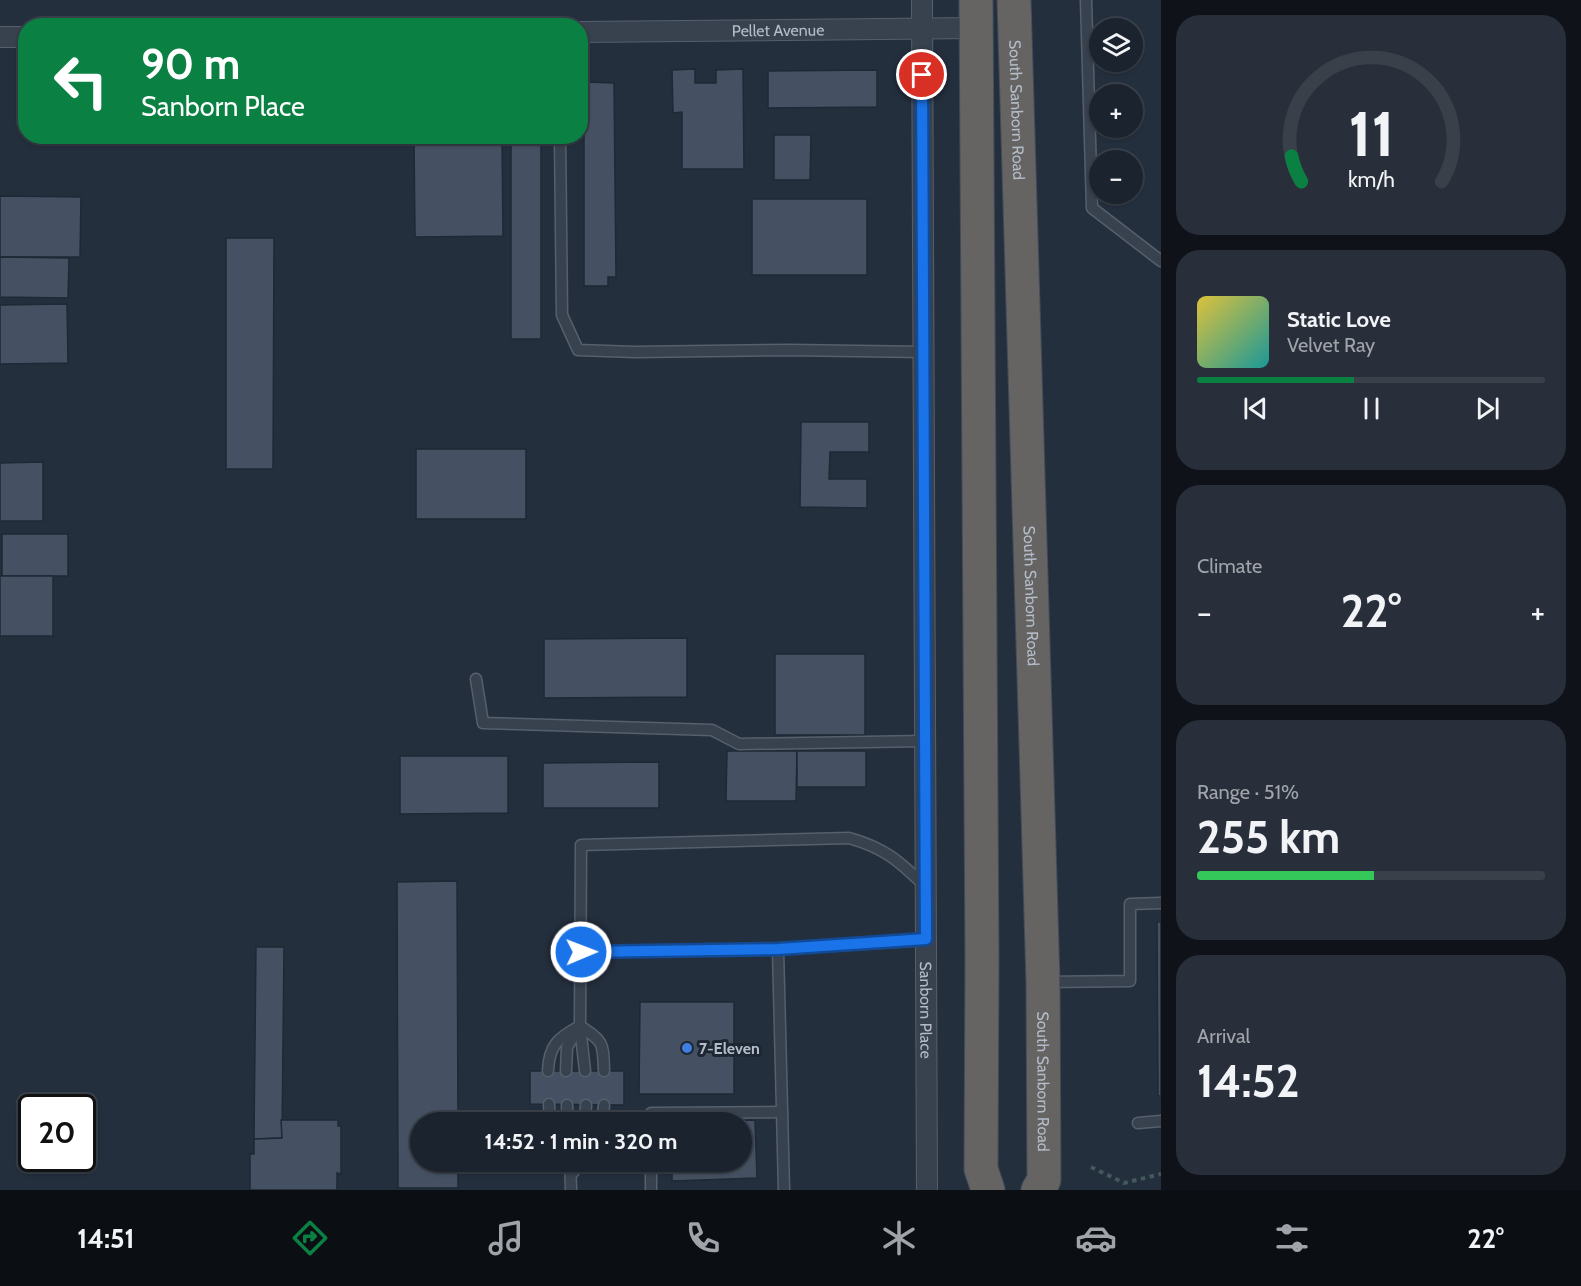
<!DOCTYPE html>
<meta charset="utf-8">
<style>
:root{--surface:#1b232e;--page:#282f3a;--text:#f1f3f6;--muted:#a0a4aa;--line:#39404a;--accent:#0b8043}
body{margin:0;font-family:Cabin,sans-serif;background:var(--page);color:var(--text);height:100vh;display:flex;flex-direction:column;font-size:22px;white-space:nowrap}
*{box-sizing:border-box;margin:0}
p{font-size:20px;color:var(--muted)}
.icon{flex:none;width:33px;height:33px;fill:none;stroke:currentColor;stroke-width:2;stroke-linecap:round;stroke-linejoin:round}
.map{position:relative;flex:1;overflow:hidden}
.drawer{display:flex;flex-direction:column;gap:15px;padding:15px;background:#0f1319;width:420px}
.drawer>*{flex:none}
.banner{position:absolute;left:18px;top:18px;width:570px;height:126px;border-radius:24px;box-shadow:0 2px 4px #0004,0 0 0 2px var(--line);background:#0b8043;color:#fff;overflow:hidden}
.tools{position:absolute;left:1089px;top:18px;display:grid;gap:12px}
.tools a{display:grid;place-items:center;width:54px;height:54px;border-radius:50%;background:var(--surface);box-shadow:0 2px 4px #0004,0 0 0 2px var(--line);font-size:30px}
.speed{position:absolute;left:18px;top:1094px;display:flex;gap:12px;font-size:30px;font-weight:700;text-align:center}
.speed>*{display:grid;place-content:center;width:78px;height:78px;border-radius:50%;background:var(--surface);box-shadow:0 2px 4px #0004,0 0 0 2px var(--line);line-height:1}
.speed .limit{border:3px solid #111;border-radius:9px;background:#fff;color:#111}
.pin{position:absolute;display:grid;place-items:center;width:51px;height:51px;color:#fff;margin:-26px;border:3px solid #fff;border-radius:50%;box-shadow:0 2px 6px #0007}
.me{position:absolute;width:66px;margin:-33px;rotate:89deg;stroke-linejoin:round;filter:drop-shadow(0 0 4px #0008)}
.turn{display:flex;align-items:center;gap:21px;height:126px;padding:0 24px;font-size:27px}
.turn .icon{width:78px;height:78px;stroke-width:2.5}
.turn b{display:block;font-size:42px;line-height:51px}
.big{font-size:45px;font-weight:700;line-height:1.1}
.drawer .widget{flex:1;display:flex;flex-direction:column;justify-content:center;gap:9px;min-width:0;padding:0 21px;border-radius:24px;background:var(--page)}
.drawer .dial{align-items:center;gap:0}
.dial svg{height:156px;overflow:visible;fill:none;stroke:var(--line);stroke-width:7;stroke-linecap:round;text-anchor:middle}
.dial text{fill:var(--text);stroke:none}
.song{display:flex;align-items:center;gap:18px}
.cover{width:72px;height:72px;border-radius:9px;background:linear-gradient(135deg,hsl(50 70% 55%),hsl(180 70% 35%))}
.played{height:6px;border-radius:3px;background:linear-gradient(90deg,var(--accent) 45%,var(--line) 45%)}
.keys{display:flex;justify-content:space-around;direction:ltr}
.heat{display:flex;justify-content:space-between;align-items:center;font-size:33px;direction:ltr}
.charge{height:9px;border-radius:4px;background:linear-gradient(90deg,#34c759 51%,var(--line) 0)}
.trip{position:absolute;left:410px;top:1112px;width:342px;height:60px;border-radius:30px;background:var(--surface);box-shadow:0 2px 4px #0004,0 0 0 2px var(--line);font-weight:700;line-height:60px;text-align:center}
.dock{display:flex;height:96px;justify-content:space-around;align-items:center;background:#0b0e12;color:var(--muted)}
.dock .icon{width:42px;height:42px}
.dock .current{color:var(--accent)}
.dock b{font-size:27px;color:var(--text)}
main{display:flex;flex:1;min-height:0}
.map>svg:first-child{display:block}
.building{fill:#455162;stroke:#1f2835;stroke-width:1.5}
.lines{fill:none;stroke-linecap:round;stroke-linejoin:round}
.service-casing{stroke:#565f6c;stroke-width:13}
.minor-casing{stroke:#565f6c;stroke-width:22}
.trunk-casing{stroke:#434c59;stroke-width:35}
.path{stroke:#44595c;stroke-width:4;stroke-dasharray:4.5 4.5;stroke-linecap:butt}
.service{stroke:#38414e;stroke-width:10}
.minor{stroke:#38414e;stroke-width:20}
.trunk{stroke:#656462;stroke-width:33}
.route-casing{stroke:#114b97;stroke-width:15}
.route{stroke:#1a73e8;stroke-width:10}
.shop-dot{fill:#3f7fe0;stroke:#1d2633;stroke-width:2}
.labels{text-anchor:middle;stroke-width:6;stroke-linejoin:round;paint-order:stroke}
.street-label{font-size:16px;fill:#b4bcc9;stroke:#1d2633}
.poi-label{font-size:16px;font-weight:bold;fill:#b4bcc9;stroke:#1d2633;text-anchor:start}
</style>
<main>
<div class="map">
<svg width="1161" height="1190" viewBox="0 0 1161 1190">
<rect width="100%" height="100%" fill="#242f3e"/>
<g class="building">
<polygon points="695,69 695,83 716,83 716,70 743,69 744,169 682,169 682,112 673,113 672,70"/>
<polygon points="877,70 877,107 768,108 768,71"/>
<polygon points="584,82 614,83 616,277 608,277 608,286 584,286"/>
<polygon points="774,135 811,135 810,180 774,180"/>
<polygon points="414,136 502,136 503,236 415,237"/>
<rect x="511" y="136" width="30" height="203"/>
<polygon points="0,196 81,197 80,257 0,257"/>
<rect x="752" y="199" width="115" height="76"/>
<polygon points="226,238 274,238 273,469 226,469"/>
<polygon points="0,257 69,258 68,298 0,297"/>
<polygon points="67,304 68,363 0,364 0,305"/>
<polygon points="801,422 869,422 869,452 830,452 829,479 867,479 867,508 800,507"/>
<rect x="416" y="449" width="110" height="70"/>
<polygon points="43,462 43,521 0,521 0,463"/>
<rect x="2" y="534" width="66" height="42"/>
<rect x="0" y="576" width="53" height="60"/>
<polygon points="687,638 687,697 544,698 544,639"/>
<rect x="775" y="654" width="90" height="81"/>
<polygon points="727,751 797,751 796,801 726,801"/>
<rect x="797" y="751" width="69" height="36"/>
<polygon points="400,756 508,756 508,813 400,814"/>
<polygon points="659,762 659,808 543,808 543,763"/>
<polygon points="457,881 458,1122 420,1122 420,1161 458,1161 458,1188 398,1188 397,882"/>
<polygon points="1157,922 1161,922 1161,1096 1158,1096"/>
<polygon points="256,947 284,947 282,1138 254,1139"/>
<polygon points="640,1002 734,1002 734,1094 639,1094"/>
<polygon points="530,1071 624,1071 624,1105 530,1104"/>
<polygon points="281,1120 338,1120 338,1126 341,1126 341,1174 337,1173 337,1190 250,1190 250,1154 254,1154 254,1139 282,1138"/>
<polygon points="755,1120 757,1178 672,1181 672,1161 741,1161 741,1122 671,1122"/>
</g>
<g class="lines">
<g class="service-casing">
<g id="service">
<polyline points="1086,0 1092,208 1161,261"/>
<polyline points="560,136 562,315 578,350 635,352 790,350 923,352"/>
<polyline points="476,679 483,723 712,730 739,744 925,741"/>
<polyline points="581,952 778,949"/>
<polyline points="1047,982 1130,981 1130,904 1161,903"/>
<path d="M 580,1026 C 604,1042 603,1042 604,1071"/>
<path d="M 548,1071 C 549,1045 558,1038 580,1026"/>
<polyline points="566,1071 567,1047 578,1029"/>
<path d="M 585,1071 L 580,1026 L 581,845 L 849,838 C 885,848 899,861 925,886"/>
<polyline points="549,1104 550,1122"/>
<polyline points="567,1105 568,1122"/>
<polyline points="585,1122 586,1105"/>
<polyline points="602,1122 604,1105"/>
<polyline points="651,1122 651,1113 782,1112"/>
<polyline points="1138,1123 1161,1121"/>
<polyline points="570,1161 571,1190"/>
<polyline points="571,1175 582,1161"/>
<polyline points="651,1190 651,1161"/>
<polyline points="784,1190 778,949 926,940"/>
</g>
</g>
<g class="minor-casing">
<g id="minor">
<path id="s1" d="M 922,0 L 927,1190"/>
<path id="s2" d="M 580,32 L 975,28"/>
<polyline points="0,37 26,37"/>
</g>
</g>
<g class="trunk-casing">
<g id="trunk">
<polyline points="976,0 982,960 981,1169 988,1190"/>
<path id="s3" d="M 1014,0 L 1043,982 L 1044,1180 L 1038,1190"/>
</g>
</g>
<polyline class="path" points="1091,1167 1124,1183 1161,1174"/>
<use href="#service" class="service"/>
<use href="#minor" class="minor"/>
<use href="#trunk" class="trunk"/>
</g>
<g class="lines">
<g class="route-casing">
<polyline id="route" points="581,952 778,949 926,939 922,75"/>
</g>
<use href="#route" class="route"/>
</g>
<circle class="shop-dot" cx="687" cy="1048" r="6"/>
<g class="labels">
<g class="street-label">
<text dy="6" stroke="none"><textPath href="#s2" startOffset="198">Pellet Avenue</textPath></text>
<text dy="6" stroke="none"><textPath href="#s3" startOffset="110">South Sanborn Road</textPath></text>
<text dy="6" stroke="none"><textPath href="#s3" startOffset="596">South Sanborn Road</textPath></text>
<text dy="6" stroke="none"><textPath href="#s1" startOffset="1010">Sanborn Place</textPath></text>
<text dy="6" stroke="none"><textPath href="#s3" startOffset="1082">South Sanborn Road</textPath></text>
</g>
<g class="poi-label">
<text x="699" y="1054">7-Eleven</text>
</g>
</g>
</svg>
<div class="tools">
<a><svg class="icon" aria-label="layers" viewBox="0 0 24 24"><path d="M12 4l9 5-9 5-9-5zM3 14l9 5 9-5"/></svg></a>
<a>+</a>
<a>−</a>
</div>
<div class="speed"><div class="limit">20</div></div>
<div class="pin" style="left:922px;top:75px;background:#d93025"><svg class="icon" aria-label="arrive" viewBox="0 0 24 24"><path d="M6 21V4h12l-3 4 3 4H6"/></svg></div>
<svg class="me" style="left:581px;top:952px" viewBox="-20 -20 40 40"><circle r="17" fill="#1a73e8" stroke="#fff" stroke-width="3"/><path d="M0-11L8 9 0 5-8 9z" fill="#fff"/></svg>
<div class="trip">14:52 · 1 min · 320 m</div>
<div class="banner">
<div class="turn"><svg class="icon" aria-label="left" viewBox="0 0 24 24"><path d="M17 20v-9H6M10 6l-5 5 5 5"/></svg><div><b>90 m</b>Sanborn Place</div></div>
</div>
</div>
<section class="drawer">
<div class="widget dial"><svg viewBox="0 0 100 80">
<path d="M14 69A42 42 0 1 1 86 69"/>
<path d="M14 69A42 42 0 0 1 9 56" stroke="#0b8043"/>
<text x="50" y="56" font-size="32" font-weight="700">11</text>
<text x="50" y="72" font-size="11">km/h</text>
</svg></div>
<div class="widget">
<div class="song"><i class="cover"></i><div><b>Static Love</b><p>Velvet Ray</p></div></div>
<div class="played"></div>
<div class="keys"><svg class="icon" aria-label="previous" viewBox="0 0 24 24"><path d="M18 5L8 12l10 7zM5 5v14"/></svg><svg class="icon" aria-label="pause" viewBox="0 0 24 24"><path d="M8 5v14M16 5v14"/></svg><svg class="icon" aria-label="next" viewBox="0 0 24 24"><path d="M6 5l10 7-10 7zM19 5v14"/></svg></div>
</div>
<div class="widget"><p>Climate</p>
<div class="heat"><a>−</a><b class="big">22°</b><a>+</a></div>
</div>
<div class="widget"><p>Range · 51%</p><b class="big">255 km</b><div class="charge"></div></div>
<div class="widget"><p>Arrival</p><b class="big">14:52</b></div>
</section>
</main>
<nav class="dock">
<b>14:51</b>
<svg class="icon current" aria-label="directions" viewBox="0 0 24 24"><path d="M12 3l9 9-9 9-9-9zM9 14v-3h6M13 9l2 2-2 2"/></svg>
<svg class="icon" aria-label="music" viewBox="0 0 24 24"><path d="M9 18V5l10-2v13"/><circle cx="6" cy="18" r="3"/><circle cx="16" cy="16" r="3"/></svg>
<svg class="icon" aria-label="phone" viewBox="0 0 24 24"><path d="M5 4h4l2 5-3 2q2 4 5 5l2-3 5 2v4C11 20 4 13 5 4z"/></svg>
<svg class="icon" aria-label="climate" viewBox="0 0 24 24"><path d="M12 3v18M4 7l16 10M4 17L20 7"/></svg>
<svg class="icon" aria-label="car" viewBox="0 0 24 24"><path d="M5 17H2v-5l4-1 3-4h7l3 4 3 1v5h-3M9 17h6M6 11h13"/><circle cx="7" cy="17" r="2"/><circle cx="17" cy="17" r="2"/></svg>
<svg class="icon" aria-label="filters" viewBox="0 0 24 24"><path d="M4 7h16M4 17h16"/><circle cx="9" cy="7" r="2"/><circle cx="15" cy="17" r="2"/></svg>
<b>22°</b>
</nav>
